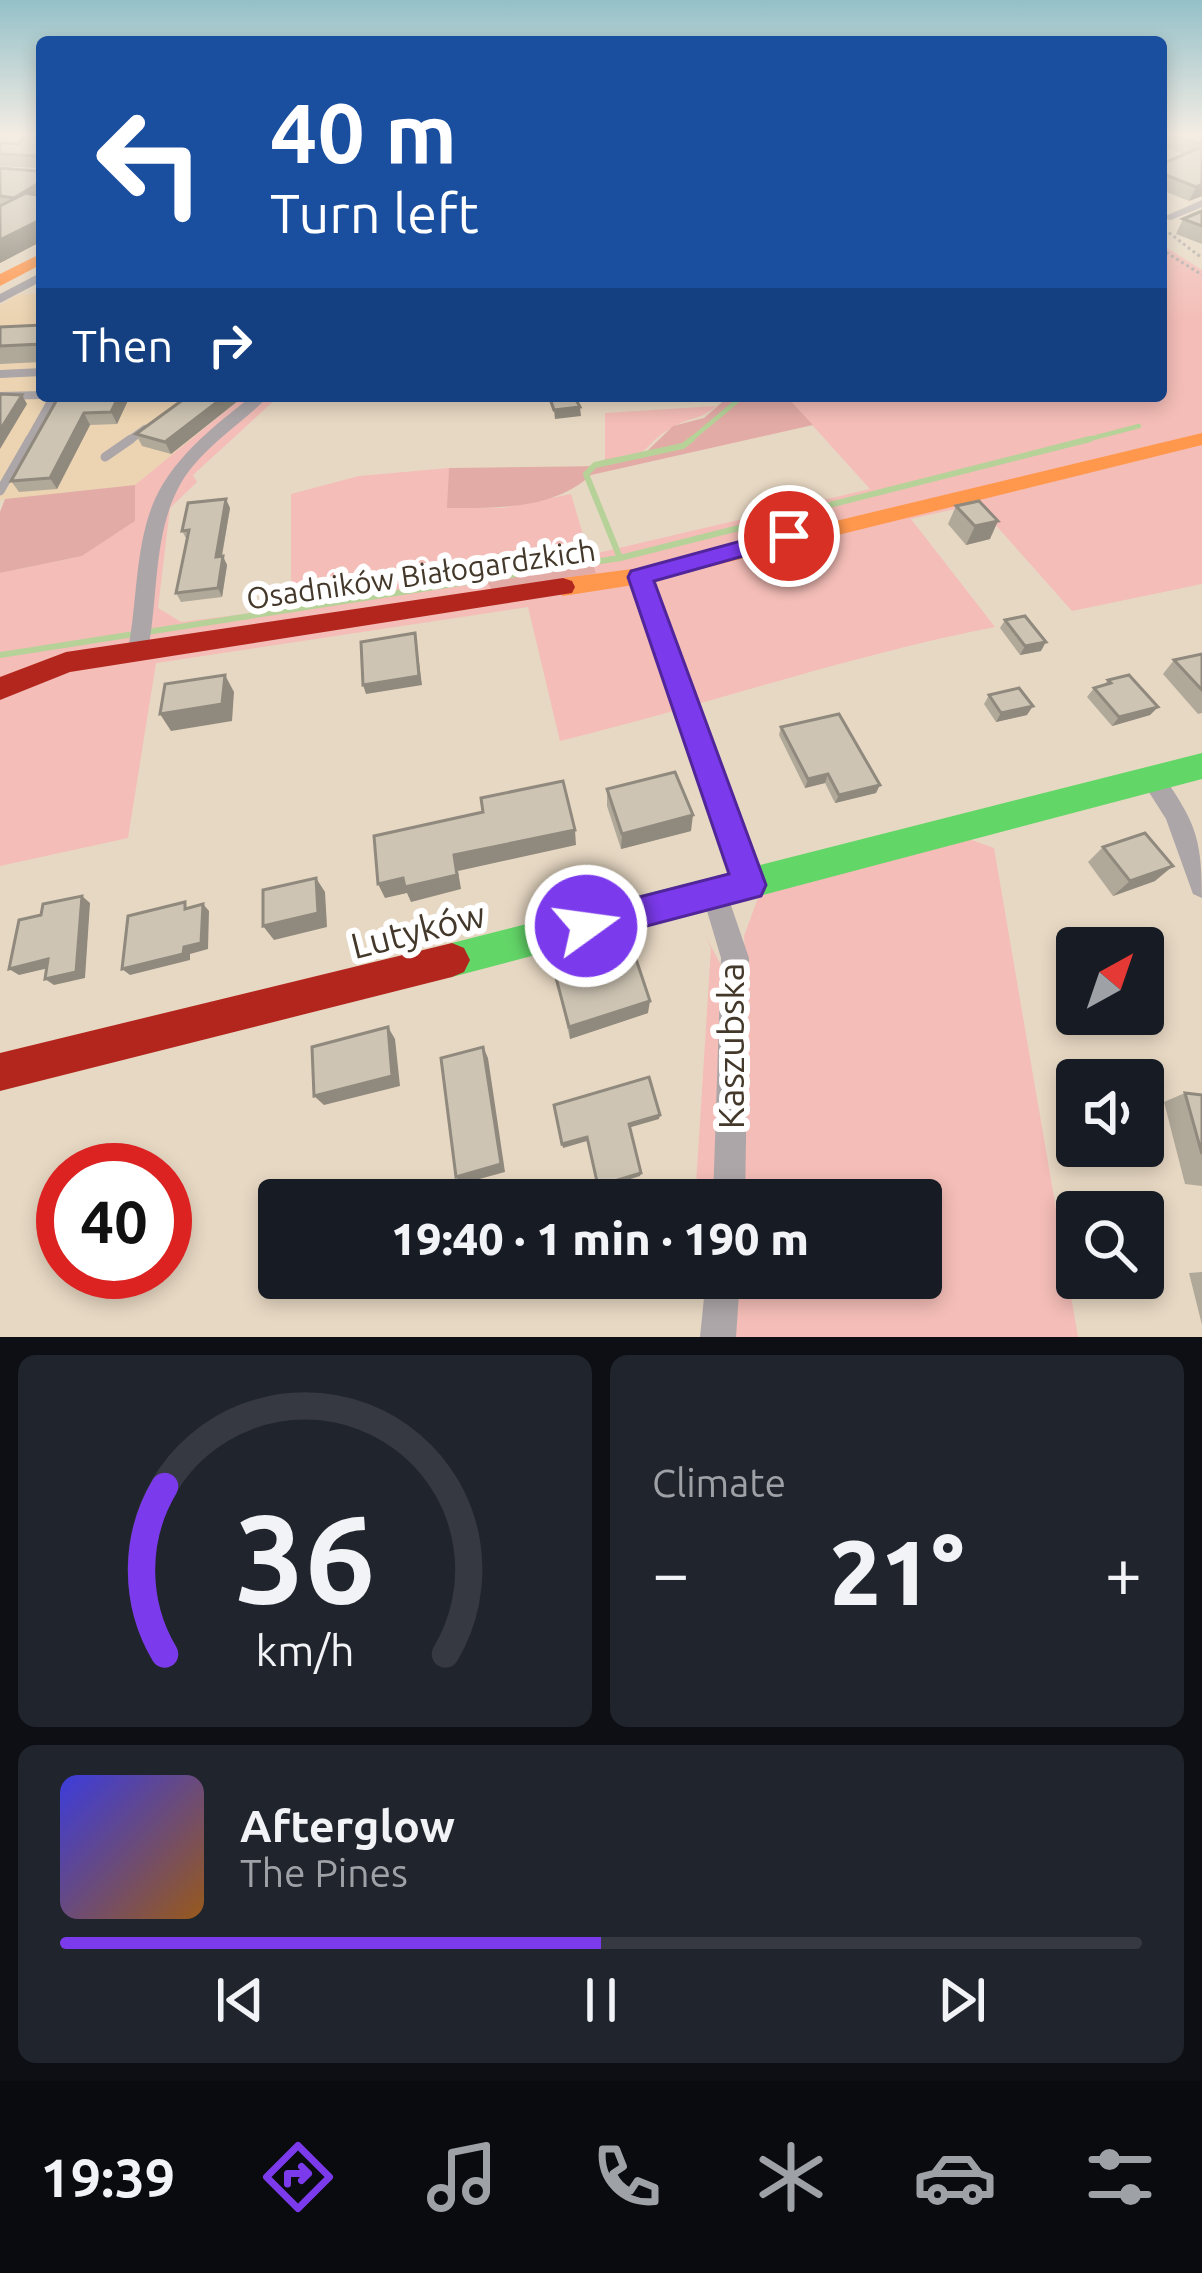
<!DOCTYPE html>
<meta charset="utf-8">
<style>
:root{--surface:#171b24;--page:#20242c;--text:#f1f3f6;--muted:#9ea1a6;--line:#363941;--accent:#7c3aed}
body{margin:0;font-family:Ubuntu,sans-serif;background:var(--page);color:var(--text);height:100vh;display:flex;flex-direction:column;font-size:45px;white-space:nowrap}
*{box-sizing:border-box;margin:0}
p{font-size:39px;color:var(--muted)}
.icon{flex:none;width:66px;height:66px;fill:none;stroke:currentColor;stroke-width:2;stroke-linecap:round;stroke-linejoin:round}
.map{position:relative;height:1337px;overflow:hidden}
.side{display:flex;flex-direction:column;gap:18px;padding:18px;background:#0d0f14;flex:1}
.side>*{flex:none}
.guide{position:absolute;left:36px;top:36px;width:1131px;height:366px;border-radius:12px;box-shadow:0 6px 18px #0003;background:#1a4fa0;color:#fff;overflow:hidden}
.needle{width:78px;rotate:40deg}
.controls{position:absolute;left:1056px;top:927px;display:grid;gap:24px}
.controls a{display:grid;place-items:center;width:108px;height:108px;border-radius:12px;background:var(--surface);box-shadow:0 6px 18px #0003;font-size:60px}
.speed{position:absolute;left:36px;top:1143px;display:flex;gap:24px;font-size:60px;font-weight:700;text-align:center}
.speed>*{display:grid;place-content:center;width:156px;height:156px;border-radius:50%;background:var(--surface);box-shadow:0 6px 18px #0003;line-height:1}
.speed .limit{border:18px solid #d22;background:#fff;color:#111}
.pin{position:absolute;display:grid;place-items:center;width:102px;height:102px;color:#fff;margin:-51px;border:6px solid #fff;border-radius:50%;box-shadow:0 3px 12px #0007}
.me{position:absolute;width:132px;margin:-66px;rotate:76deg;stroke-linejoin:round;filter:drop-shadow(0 0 9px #0008)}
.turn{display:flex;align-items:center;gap:42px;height:252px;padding:0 36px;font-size:54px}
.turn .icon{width:156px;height:156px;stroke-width:2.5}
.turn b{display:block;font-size:84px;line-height:102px}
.then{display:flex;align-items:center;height:114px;padding:0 36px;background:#0003;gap:24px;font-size:45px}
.big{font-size:90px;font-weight:800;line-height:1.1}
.side .tile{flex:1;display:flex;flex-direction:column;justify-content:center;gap:18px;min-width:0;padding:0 42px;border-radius:18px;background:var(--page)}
.side .dial{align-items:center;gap:0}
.dial svg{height:312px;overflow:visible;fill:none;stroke:var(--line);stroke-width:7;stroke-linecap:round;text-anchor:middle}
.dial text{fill:var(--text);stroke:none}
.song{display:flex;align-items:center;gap:36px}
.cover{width:144px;height:144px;border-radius:18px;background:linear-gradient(135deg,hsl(240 70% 55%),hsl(30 70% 35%))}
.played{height:12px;border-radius:6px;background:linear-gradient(90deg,var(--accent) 50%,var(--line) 50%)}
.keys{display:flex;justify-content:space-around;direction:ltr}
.heat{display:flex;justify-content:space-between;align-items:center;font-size:66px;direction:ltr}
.side .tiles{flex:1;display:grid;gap:18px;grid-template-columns:1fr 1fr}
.tile:last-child{grid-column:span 2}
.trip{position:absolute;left:258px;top:1179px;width:684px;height:120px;border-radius:12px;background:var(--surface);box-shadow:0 6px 18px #0003;font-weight:800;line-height:120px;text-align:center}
.menu{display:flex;height:192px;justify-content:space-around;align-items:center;background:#090b0e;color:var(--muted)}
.menu .icon{width:84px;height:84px}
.menu .current{color:var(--accent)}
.menu b{font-size:54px;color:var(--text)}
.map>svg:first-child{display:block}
.built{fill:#ecd4b2}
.green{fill:#f4bdb7}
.forest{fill:#e3aba6}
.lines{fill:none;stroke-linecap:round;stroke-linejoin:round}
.stream-far1{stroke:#b6d299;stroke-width:4.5}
.stream{stroke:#b6d299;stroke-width:6}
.path{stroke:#b1aaa6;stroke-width:3;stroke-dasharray:3 3;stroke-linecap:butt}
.lane-far1{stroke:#aca6a8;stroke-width:8}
.lane{stroke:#aca6a8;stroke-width:9}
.street{fill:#aca6a8;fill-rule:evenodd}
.fast{fill:#63d668;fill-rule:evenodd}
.slow{fill:#ff974d;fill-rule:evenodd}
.jam{fill:#b3261e;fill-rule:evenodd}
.wall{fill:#b0a99a}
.shaded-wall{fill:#90897d}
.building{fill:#cdc4b3;stroke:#90897d;stroke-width:3}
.route{fill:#7c3aed;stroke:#51269a;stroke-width:3}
.labels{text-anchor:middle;stroke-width:12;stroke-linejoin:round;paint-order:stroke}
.street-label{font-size:30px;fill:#433829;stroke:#fff}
.near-street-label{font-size:36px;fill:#433829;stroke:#fff}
</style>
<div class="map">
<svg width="1202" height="1337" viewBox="0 0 1202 1337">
<rect width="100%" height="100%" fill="#e7d8c3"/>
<polygon class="built" points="42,293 42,396 244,396 135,485 0,500 0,305 18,295"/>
<g class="green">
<path d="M 1161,244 L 1202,270 L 1202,584 L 1072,611 L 977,504 L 911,519 L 995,627 C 847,656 706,705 560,741 L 528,607 L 156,663 L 128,838 L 0,866 L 0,573 L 82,556 L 135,521 L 135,485 L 244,396 L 279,396 L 193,475 L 197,482 L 170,508 L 158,608 L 181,622 L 291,608 L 291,494 L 359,476 L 449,468 L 448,508 L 503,508 L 571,494 L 589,555 L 870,489 L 786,396 L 1161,396 Z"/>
<path d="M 716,406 C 702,420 689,417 673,427 C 636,448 659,455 605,459 L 605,413 Z"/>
<polygon points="966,838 994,848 1078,1337 735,1337 737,1278 921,1278 921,1200 740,1200 748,1012 744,936 759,895"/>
<polygon points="705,935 722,967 715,1200 695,1200 711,948"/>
</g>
<g class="forest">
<path d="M 729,396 L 786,396 L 813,425 L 591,475 C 553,510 496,508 447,508 L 449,468 L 604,466 L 605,459 L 642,456 L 673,426 L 704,418 Z"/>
<polygon points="135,485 135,521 82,556 0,573 0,512 5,499"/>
<polygon points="586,548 596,573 494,593 479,570 497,553"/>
</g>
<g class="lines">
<g class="stream-far1">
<polyline points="688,442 743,396"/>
<polyline points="1078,442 1139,426"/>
</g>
<g class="stream">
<polyline points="620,558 586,474 595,465 683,446 692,439"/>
<polyline points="0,655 620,558 1090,439"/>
</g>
<g class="path">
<polyline points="1164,229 1202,258"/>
<polyline points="1161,249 1202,275"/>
</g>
<g class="lane-far1">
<polyline points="0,374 42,372"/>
<polyline points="0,396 42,395"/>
<polyline points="28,442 54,396"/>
<polyline points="127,442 145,429"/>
</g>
<g class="lane">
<polyline points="105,457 131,439"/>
<polyline points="0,491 30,439"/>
</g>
<g class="street">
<polygon points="1202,200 1202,207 1171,220 1161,218"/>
<polygon points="42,272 42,281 0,303 0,294"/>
<path d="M 252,396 L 269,396 C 244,421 214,440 192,467 C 151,518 160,589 148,650 L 138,658 L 131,655 L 128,650 C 137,604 135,553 151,509 C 169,460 213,427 252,396 Z"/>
<polygon points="640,569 650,576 762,885 758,893 749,897 740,893 736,885 630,576"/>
<path d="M 1152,768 L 1160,771 C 1195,822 1202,836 1202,898 L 1193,894 L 1166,819 L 1140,778 L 1144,771 Z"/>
<polygon points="715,882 724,885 749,958 745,1200 713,1200 721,958 702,894 706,885"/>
<polygon points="706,1278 740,1278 736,1337 700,1337"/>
</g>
<polygon class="fast" points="1202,753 1202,779 452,977 440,972 434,960 440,948 452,943"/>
<g class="slow">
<polygon points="42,253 42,264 0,286 0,274"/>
<polygon points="1202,433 1202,445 640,584 563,596 551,587 563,578 640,568"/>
</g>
<g class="jam">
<polygon points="563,578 572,581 575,587 572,593 70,672 0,700 0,677 66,652"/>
<polygon points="452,943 464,948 470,960 464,972 452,977 0,1091 0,1053"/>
</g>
</g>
<g class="wall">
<polygon points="42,134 42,241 0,263 0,168 36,171 39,168 0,166 0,154"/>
<polygon points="1161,134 1202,134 1202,196 1189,201 1161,190 1161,164 1184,154 1161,147 1163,136"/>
<polygon points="1202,211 1202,244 1176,234 1183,219"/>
<polygon points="42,325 42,362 0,364 0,327"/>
<polygon points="59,396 130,396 117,424 90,425 57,489 19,492 11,481"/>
<polygon points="188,396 244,396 171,454 142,446 136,434"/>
<polygon points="956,506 990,539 966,545 948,524"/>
<polygon points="230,508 222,556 227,565 222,597 181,602 176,593 187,540 182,531"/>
<polygon points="1005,620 1041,651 1020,655 1000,628"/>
<polygon points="1202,654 1202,713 1198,714 1163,674 1174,660"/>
<polygon points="1108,680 1158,707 1150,715 1112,726 1087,697 1094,688 1104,685"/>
<polygon points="989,695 1027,715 996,722 984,704"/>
<polygon points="781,727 876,793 835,803 825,783 805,788 779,735"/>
<polygon points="607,789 691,831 621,849 607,806"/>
<polygon points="1103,847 1155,881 1113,896 1088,862"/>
<polygon points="555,974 648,1013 570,1039"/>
<polygon points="1185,1093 1202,1095 1202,1186 1185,1184 1164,1102"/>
<polygon points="1202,1272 1202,1325 1189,1273"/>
</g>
<g class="shaded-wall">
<polygon points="42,181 42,198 14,198"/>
<polygon points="1202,184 1202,196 1189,201 1196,187"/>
<polygon points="42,219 42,241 0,263 0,240"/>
<polygon points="22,395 27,404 0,449 0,430"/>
<polygon points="119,396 130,396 117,424 111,412"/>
<polygon points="225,396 244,396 171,454 165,442"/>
<polygon points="580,407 581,416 555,419 554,410"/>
<polygon points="84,413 90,425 57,489 50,478"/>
<polygon points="226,499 230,508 220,566 216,557"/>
<polygon points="998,521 990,539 966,545 975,526"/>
<polygon points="223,556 227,565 222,597 218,588"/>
<polygon points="415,633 422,685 366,694 363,685"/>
<polygon points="1046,642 1041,651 1020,655 1025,646"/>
<polygon points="225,675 234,692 232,721 171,731 160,714"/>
<polygon points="1033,706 1027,715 996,722 1001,713"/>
<polygon points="1158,707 1150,715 1112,726 1119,717"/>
<polygon points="828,774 825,783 805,788 808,779"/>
<polygon points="880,785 876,793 835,803 839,795"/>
<polygon points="693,815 691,831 621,849 622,834"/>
<polygon points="575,830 576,845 458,871 461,889 411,902 407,893 385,898 378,884 454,855"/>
<polygon points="1173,866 1155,881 1113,896 1130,881"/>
<polygon points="316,878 325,892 327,927 274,940 263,926"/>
<polygon points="82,896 90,903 85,978 54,985 45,979"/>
<polygon points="203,904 209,911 208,949 190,954 190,960 130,975 122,969 184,947"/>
<polygon points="48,959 57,966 19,975 9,969"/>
<polygon points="650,1001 648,1013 570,1039 569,1027"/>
<polygon points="388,1027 395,1039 400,1086 324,1105 314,1096"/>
<polygon points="483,1047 488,1058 505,1172 461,1184 456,1177"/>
<polygon points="660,1115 659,1119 628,1128 629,1124"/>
<polygon points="587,1137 587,1141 563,1148 562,1144"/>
<polygon points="641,1173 640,1176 599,1189 598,1186"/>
</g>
<g class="building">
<polygon points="29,134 42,134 42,181 14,198 0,196 0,168 36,171 41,167 37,156 0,154 0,143 18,144"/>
<polygon points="1169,134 1202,134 1202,144"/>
<polygon points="1202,147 1202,184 1196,187 1161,173 1161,164"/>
<polygon points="26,193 42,196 42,219 0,240 0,206"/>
<polygon points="1202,211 1202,226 1183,219"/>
<polygon points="42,325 42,344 0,346 0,327"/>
<polygon points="0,394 22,395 0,430"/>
<polygon points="59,396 119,396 111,412 84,413 50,478 11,481"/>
<polygon points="188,396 225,396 165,442 136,434"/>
<polygon points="549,396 574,396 580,407 554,410"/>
<polygon points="226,499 216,557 223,556 218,588 176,593 189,530 182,531 188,503"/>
<polygon points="979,501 998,521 975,526 956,506"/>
<polygon points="1025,616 1046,642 1025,646 1005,620"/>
<polygon points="415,633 419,676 363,685 361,642"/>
<polygon points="1202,654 1202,690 1174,660"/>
<polygon points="225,675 222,704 160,714 165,684"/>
<polygon points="1129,675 1158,707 1119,717 1094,688 1111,683 1108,680"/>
<polygon points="1019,688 1033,706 1001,713 989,695"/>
<polygon points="839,714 880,785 839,795 828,774 808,779 781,727"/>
<polygon points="675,772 693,815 622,834 607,789"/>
<polygon points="563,781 575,830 454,855 457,875 405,887 403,878 378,884 374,836 483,812 481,798"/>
<polygon points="1145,833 1173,866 1130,881 1103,847"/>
<polygon points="316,878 318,913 263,926 263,890"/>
<polygon points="82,896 76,972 45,979 48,959 9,969 19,920 41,915 43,904"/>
<polygon points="185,902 185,909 203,904 201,943 184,947 183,954 122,969 128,916"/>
<polygon points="633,950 650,1001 569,1027 555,974"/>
<polygon points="388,1027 392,1076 314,1096 312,1047"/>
<polygon points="483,1047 501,1164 456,1177 441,1058"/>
<polygon points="649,1077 660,1115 629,1124 641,1173 598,1186 587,1137 562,1144 554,1105"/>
<polygon points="1185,1093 1202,1095 1202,1154"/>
</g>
<linearGradient id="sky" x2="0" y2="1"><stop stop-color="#94c0c8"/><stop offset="0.42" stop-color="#f4ede4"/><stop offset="1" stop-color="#f4ede4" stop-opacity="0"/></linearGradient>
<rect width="1202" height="321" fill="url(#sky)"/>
<polygon class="route" points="789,528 801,536 797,541 654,581 766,885 761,896 586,942 573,937 568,926 573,914 729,874 628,577 631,571"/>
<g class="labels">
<g class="street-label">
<text transform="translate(421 575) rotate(-8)" y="10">Osadników Białogardzkich</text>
</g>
<g class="near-street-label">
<text transform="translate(418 930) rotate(-14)" y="13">Lutyków</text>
<text transform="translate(731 1046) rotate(-90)" y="13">Kaszubska</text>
</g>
</g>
</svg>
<div class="controls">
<a><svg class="needle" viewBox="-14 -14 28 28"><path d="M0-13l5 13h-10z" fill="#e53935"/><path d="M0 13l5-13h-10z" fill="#9ea1a6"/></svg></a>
<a><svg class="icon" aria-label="sound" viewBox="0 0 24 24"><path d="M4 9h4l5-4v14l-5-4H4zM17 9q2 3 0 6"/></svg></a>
<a><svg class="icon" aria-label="search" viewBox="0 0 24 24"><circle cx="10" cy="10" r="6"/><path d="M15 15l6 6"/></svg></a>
</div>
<div class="speed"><div class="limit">40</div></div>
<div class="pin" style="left:789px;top:536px;background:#d93025"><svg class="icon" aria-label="arrive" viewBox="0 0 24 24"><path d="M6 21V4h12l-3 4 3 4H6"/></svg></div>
<svg class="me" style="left:586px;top:926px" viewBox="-20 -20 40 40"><circle r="17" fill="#7c3aed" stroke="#fff" stroke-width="3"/><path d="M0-11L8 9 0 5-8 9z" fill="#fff"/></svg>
<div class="trip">19:40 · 1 min · 190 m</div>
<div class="guide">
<div class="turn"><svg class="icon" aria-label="left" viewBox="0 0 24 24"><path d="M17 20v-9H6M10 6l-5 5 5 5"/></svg><div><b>40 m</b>Turn left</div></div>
<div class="then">Then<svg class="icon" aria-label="right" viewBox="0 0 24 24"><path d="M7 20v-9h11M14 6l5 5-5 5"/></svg></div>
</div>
</div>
<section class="side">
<div class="tiles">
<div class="tile dial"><svg viewBox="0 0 100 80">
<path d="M14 69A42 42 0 1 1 86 69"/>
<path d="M14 69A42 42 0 0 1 14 26" stroke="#7c3aed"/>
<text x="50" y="56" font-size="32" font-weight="700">36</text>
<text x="50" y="72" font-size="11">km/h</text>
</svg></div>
<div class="tile"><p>Climate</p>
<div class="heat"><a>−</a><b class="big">21°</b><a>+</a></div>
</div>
<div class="tile">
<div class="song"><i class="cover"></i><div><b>Afterglow</b><p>The Pines</p></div></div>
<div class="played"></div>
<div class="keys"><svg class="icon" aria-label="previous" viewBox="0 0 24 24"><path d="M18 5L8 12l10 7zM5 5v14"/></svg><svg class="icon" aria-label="pause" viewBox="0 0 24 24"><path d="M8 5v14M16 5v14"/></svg><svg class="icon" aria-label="next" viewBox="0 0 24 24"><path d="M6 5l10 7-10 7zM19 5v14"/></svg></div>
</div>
</div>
</section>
<nav class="menu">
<b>19:39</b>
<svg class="icon current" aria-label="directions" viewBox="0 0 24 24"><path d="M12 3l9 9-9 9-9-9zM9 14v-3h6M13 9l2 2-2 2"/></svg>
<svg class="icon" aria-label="music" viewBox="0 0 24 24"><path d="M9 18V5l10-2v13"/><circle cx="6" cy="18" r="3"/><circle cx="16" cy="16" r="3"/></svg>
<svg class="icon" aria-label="phone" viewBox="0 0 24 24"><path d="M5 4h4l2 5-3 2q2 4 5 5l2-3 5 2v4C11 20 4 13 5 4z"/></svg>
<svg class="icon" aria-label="climate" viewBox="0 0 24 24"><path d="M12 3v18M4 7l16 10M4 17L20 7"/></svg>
<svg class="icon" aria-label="car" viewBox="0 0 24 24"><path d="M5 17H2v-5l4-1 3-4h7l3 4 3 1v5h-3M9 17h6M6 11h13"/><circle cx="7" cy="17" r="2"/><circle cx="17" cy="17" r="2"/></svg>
<svg class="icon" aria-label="filters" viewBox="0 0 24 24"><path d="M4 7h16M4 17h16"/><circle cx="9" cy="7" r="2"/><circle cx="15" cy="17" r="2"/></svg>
</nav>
